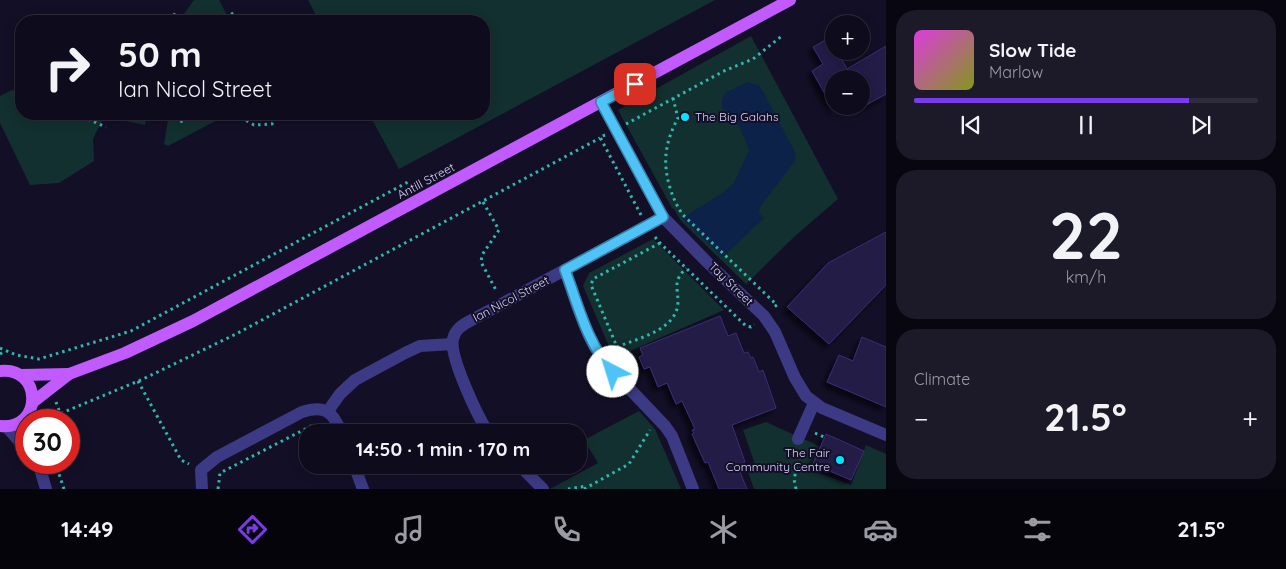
<!DOCTYPE html>
<meta charset="utf-8">
<style>
:root{--surface:#0e0b1c;--page:#1c1929;--text:#f1f3f6;--muted:#9b9ba3;--line:#2e2b3b;--accent:#7c3aed}
body{margin:0;font-family:Quicksand,sans-serif;background:var(--page);color:var(--text);height:100vh;display:flex;flex-direction:column;font-size:19px;white-space:nowrap}
*{box-sizing:border-box;margin:0}
p{font-size:16px;color:var(--muted)}
.icon{flex:none;width:28px;height:28px;fill:none;stroke:currentColor;stroke-width:2;stroke-linecap:round;stroke-linejoin:round}
.map{position:relative;flex:1;overflow:hidden}
.sheet{display:flex;flex-direction:column;gap:10px;padding:10px;background:#08060f;width:400px}
.sheet>*{flex:none}
.guide{position:absolute;left:15px;top:15px;width:475px;height:105px;border-radius:20px;box-shadow:0 2px 12px #0003,0 0 0 1px var(--line);background:#0e0b1c;color:var(--text);overflow:hidden}
.buttons{position:absolute;left:825px;top:15px;display:grid;gap:10px}
.buttons a{display:grid;place-items:center;width:45px;height:45px;border-radius:50%;background:var(--surface);box-shadow:0 2px 12px #0003,0 0 0 1px var(--line);font-size:25px}
.speed{position:absolute;left:15px;top:409px;display:flex;gap:10px;font-size:25px;font-weight:700;text-align:center}
.speed>*{display:grid;place-content:center;width:65px;height:65px;border-radius:50%;background:var(--surface);box-shadow:0 2px 12px #0003,0 0 0 1px var(--line);line-height:1}
.speed .limit{border:8px solid #d22;background:#fff;color:#111}
.pin{position:absolute;display:grid;place-items:center;width:42px;height:42px;color:#fff;margin:-21px;border-radius:10px;box-shadow:0 2px 8px #0006}
.me{position:absolute;width:55px;margin:-28px;rotate:320deg;stroke-linejoin:round;filter:drop-shadow(0 0 4px #0008)}
.turn{display:flex;align-items:center;gap:18px;height:105px;padding:0 20px;font-size:22px}
.turn .icon{width:65px;height:65px;stroke-width:2.5}
.turn b{display:block;font-size:35px;line-height:42px}
.big{font-size:38px;font-weight:700;line-height:1.1}
.sheet .tile{flex:1;display:flex;flex-direction:column;justify-content:center;gap:8px;min-width:0;padding:0 18px;border-radius:20px;background:var(--page)}
.sheet .dial{align-items:center;gap:0}
.dial b{font-size:65px;line-height:1}
.song{display:flex;align-items:center;gap:15px}
.cover{width:60px;height:60px;border-radius:8px;background:linear-gradient(135deg,hsl(300 70% 55%),hsl(70 70% 35%))}
.played{height:5px;border-radius:2px;background:linear-gradient(90deg,var(--accent) 80%,var(--line) 80%)}
.keys{display:flex;justify-content:space-around;direction:ltr}
.heat{display:flex;justify-content:space-between;align-items:center;font-size:28px;direction:ltr}
.trip{position:absolute;left:299px;top:424px;width:288px;height:50px;border-radius:20px;background:var(--surface);box-shadow:0 2px 12px #0003,0 0 0 1px var(--line);font-weight:700;line-height:50px;text-align:center}
.tabs{display:flex;height:80px;justify-content:space-around;align-items:center;background:#06040b;color:var(--muted)}
.tabs .icon{width:35px;height:35px}
.tabs .on{color:var(--accent)}
.tabs b{font-size:22px;color:var(--text)}
main{display:flex;flex:1;min-height:0}
.map>svg:first-child{display:block}
.green{fill:#12302f}
.water{fill:#0c2248}
.building{fill:#241b47;stroke:#3b2d73;filter:url(#shadow)}
.lines{fill:none;stroke-linecap:round;stroke-linejoin:round}
.path{stroke:#2fb8b0;stroke-width:3;stroke-dasharray:2.5 4;stroke-linecap:butt}
.minor{stroke:#3d3a85;stroke-width:12}
.major{stroke:#c25bff;stroke-width:12}
.route-casing{stroke:#337fa1;stroke-width:12}
.route{stroke:#4fc3f7;stroke-width:9}
.poi-dot{fill:#00e5ff;stroke:#130f26;stroke-width:2}
.labels{text-anchor:middle;stroke-width:4;stroke-linejoin:round;paint-order:stroke}
.poi-label{font-size:12px;fill:#d9d4ff;stroke:#130f26;text-anchor:start}
.street-label{font-size:12px;fill:#d9d4ff;stroke:#130f26}
</style>
<main>
<div class="map">
<svg width="886" height="489" viewBox="0 0 886 489">
<defs>
<filter id="shadow"><feDropShadow dx="-4.5" dy="4.5" stdDeviation="2.5" flood-color="#0009"/></filter>
</defs>
<rect width="100%" height="100%" fill="#130f26"/>
<g class="green">
<polygon points="194,0 219,0 230,21 179,21"/>
<polygon points="308,0 715,0 399,169 369,114 484,114 484,21 319,21"/>
<polygon points="751,36 838,199 794,237 746,284 681,221 674,209 672,208 618,110"/>
<polygon points="12,90 21,91 21,114 105,114 93,139 94,161 59,183 30,185 0,123 0,96"/>
<polygon points="125,114 147,114 145,125 121,120"/>
<polygon points="169,114 224,114 225,116 168,146 164,144"/>
<polygon points="653,239 724,310 614,358 583,286 589,273"/>
<polygon points="639,411 655,429 681,489 550,489 598,463 584,440"/>
<polygon points="766,422 821,447 812,470 851,485 866,445 886,454 886,489 754,489 748,472 756,467 743,430"/>
</g>
<polygon class="water" points="748,82 760,86 796,154 795,161 760,207 759,213 764,218 723,257 682,218 724,192 734,183 749,150 740,128 722,108 722,100 725,93"/>
<g class="building">
<polygon points="829,38 834,46 834,51 837,51 847,69 886,46 886,94 861,108 861,79 834,79 834,110 812,71 823,64 813,47"/>
<polygon points="886,232 886,285 829,344 787,307 828,263"/>
<polygon points="720,316 728,336 736,333 744,353 748,352 751,358 753,357 759,372 763,370 776,408 732,425 745,462 741,464 744,470 740,472 747,489 719,489 708,462 705,463 700,452 692,434 694,433 692,430 695,429 682,401 676,404 667,383 658,387 650,367 644,369 639,357 643,355 640,348"/>
<polygon points="862,337 886,347 886,407 827,382 839,355 853,361"/>
<polygon points="826,434 864,451 851,480 813,464"/>
</g>
<g class="lines">
<g class="path">
<polyline points="173,14 186,21"/>
<polyline points="220,21 235,12"/>
<polyline points="17,83 21,92"/>
<path d="M 673,98 L 678,118 C 672,129 667,142 666,155 C 664,174 672,200 683,215 L 777,305 L 774,307"/>
<polyline points="76,114 106,127"/>
<polyline points="170,114 180,122 197,114"/>
<polyline points="235,114 254,125 272,124 281,114"/>
<polyline points="626,124 724,71 753,59 783,35"/>
<polyline points="605,135 600,137 641,215"/>
<polyline points="483,202 499,230 482,255 481,262 497,292"/>
<polyline points="655,237 660,243 746,326 751,327 754,324"/>
<path d="M 660,243 L 593,279 L 591,285 L 617,347 C 638,338 679,330 678,300 C 677,284 674,281 686,268"/>
<polyline points="0,348 16,355 39,359 131,331 408,182"/>
<polyline points="0,354 5,351"/>
<polyline points="138,381 181,460 189,464"/>
<polyline points="56,402 60,413"/>
<polyline points="50,420 52,417 141,380 236,334 600,138"/>
<polyline points="815,433 824,437"/>
<polyline points="55,462 64,489"/>
<polyline points="218,489 220,473 313,425 324,428"/>
<polyline points="568,489 587,486"/>
<polyline points="584,489 629,464 650,430"/>
<polyline points="796,489 794,479 801,451"/>
</g>
<g class="minor">
<polyline points="601,102 663,217 707,262 764,316 775,332 795,378 806,396 822,408 886,435"/>
<path d="M 565,270 C 576,301 585,336 605,363 L 665,426 L 672,436 L 693,489"/>
<polyline points="328,411 340,394 355,380 405,353 420,346 452,344"/>
<polyline points="6,426 26,449"/>
<path d="M 488,432 C 478,417 449,356 453,339 C 455,330 461,326 468,322 L 663,217"/>
<polyline points="798,439 814,403"/>
<polyline points="38,462 46,489"/>
<polyline points="354,465 363,489"/>
<polyline points="519,465 543,489"/>
<path d="M 202,489 L 201,470 L 217,457 L 302,412 C 324,405 333,411 341,432"/>
</g>
<g class="major">
<path d="M 0,371 C 42,366 44,430 0,426"/>
<polyline points="21,375 69,374"/>
<polyline points="33,402 69,374 125,353 193,321 790,0"/>
</g>
</g>
<g class="lines">
<g class="route-casing">
<path id="route" d="M 613,372 C 587,344 578,304 565,270 L 663,217 L 601,102 L 635,84"/>
</g>
<use href="#route" class="route"/>
</g>
<g class="poi-dot">
<circle cx="685" cy="117" r="5"/>
<circle cx="840" cy="460" r="5"/>
</g>
<g class="labels">
<g class="poi-label">
<text x="695" y="121">The Big Galahs</text>
<text x="830" y="457" text-anchor="end">The Fair<tspan x="830" dy="14">Community Centre</tspan></text>
</g>
<g class="street-label">
<text transform="translate(426 181) rotate(-28)" y="4">Antill Street</text>
<text transform="translate(731 284) rotate(44)" y="4">Tay Street</text>
<text transform="translate(511 299) rotate(-28)" y="4">Ian Nicol Street</text>
</g>
</g>
</svg>
<div class="buttons">
<a>+</a>
<a>−</a>
</div>
<div class="speed"><div class="limit">30</div></div>
<div class="pin" style="left:635px;top:84px;background:#d93025"><svg class="icon" aria-label="arrive" viewBox="0 0 24 24"><path d="M6 21V4h12l-3 4 3 4H6"/></svg></div>
<svg class="me" style="left:613px;top:372px" viewBox="-20 -20 40 40"><circle r="19" fill="#fff"/><path d="M0-13L10 11 0 6-10 11z" fill="#4fc3f7"/></svg>
<div class="trip">14:50 · 1 min · 170 m</div>
<div class="guide">
<div class="turn"><svg class="icon" aria-label="right" viewBox="0 0 24 24"><path d="M7 20v-9h11M14 6l5 5-5 5"/></svg><div><b>50 m</b>Ian Nicol Street</div></div>
</div>
</div>
<section class="sheet">
<div class="tile">
<div class="song"><i class="cover"></i><div><b>Slow Tide</b><p>Marlow</p></div></div>
<div class="played"></div>
<div class="keys"><svg class="icon" aria-label="previous" viewBox="0 0 24 24"><path d="M18 5L8 12l10 7zM5 5v14"/></svg><svg class="icon" aria-label="pause" viewBox="0 0 24 24"><path d="M8 5v14M16 5v14"/></svg><svg class="icon" aria-label="next" viewBox="0 0 24 24"><path d="M6 5l10 7-10 7zM19 5v14"/></svg></div>
</div>
<div class="tile dial"><b>22</b><p>km/h</p></div>
<div class="tile"><p>Climate</p>
<div class="heat"><a>−</a><b class="big">21.5°</b><a>+</a></div>
</div>
</section>
</main>
<nav class="tabs">
<b>14:49</b>
<svg class="icon on" aria-label="directions" viewBox="0 0 24 24"><path d="M12 3l9 9-9 9-9-9zM9 14v-3h6M13 9l2 2-2 2"/></svg>
<svg class="icon" aria-label="music" viewBox="0 0 24 24"><path d="M9 18V5l10-2v13"/><circle cx="6" cy="18" r="3"/><circle cx="16" cy="16" r="3"/></svg>
<svg class="icon" aria-label="phone" viewBox="0 0 24 24"><path d="M5 4h4l2 5-3 2q2 4 5 5l2-3 5 2v4C11 20 4 13 5 4z"/></svg>
<svg class="icon" aria-label="climate" viewBox="0 0 24 24"><path d="M12 3v18M4 7l16 10M4 17L20 7"/></svg>
<svg class="icon" aria-label="car" viewBox="0 0 24 24"><path d="M5 17H2v-5l4-1 3-4h7l3 4 3 1v5h-3M9 17h6M6 11h13"/><circle cx="7" cy="17" r="2"/><circle cx="17" cy="17" r="2"/></svg>
<svg class="icon" aria-label="filters" viewBox="0 0 24 24"><path d="M4 7h16M4 17h16"/><circle cx="9" cy="7" r="2"/><circle cx="15" cy="17" r="2"/></svg>
<b>21.5°</b>
</nav>
